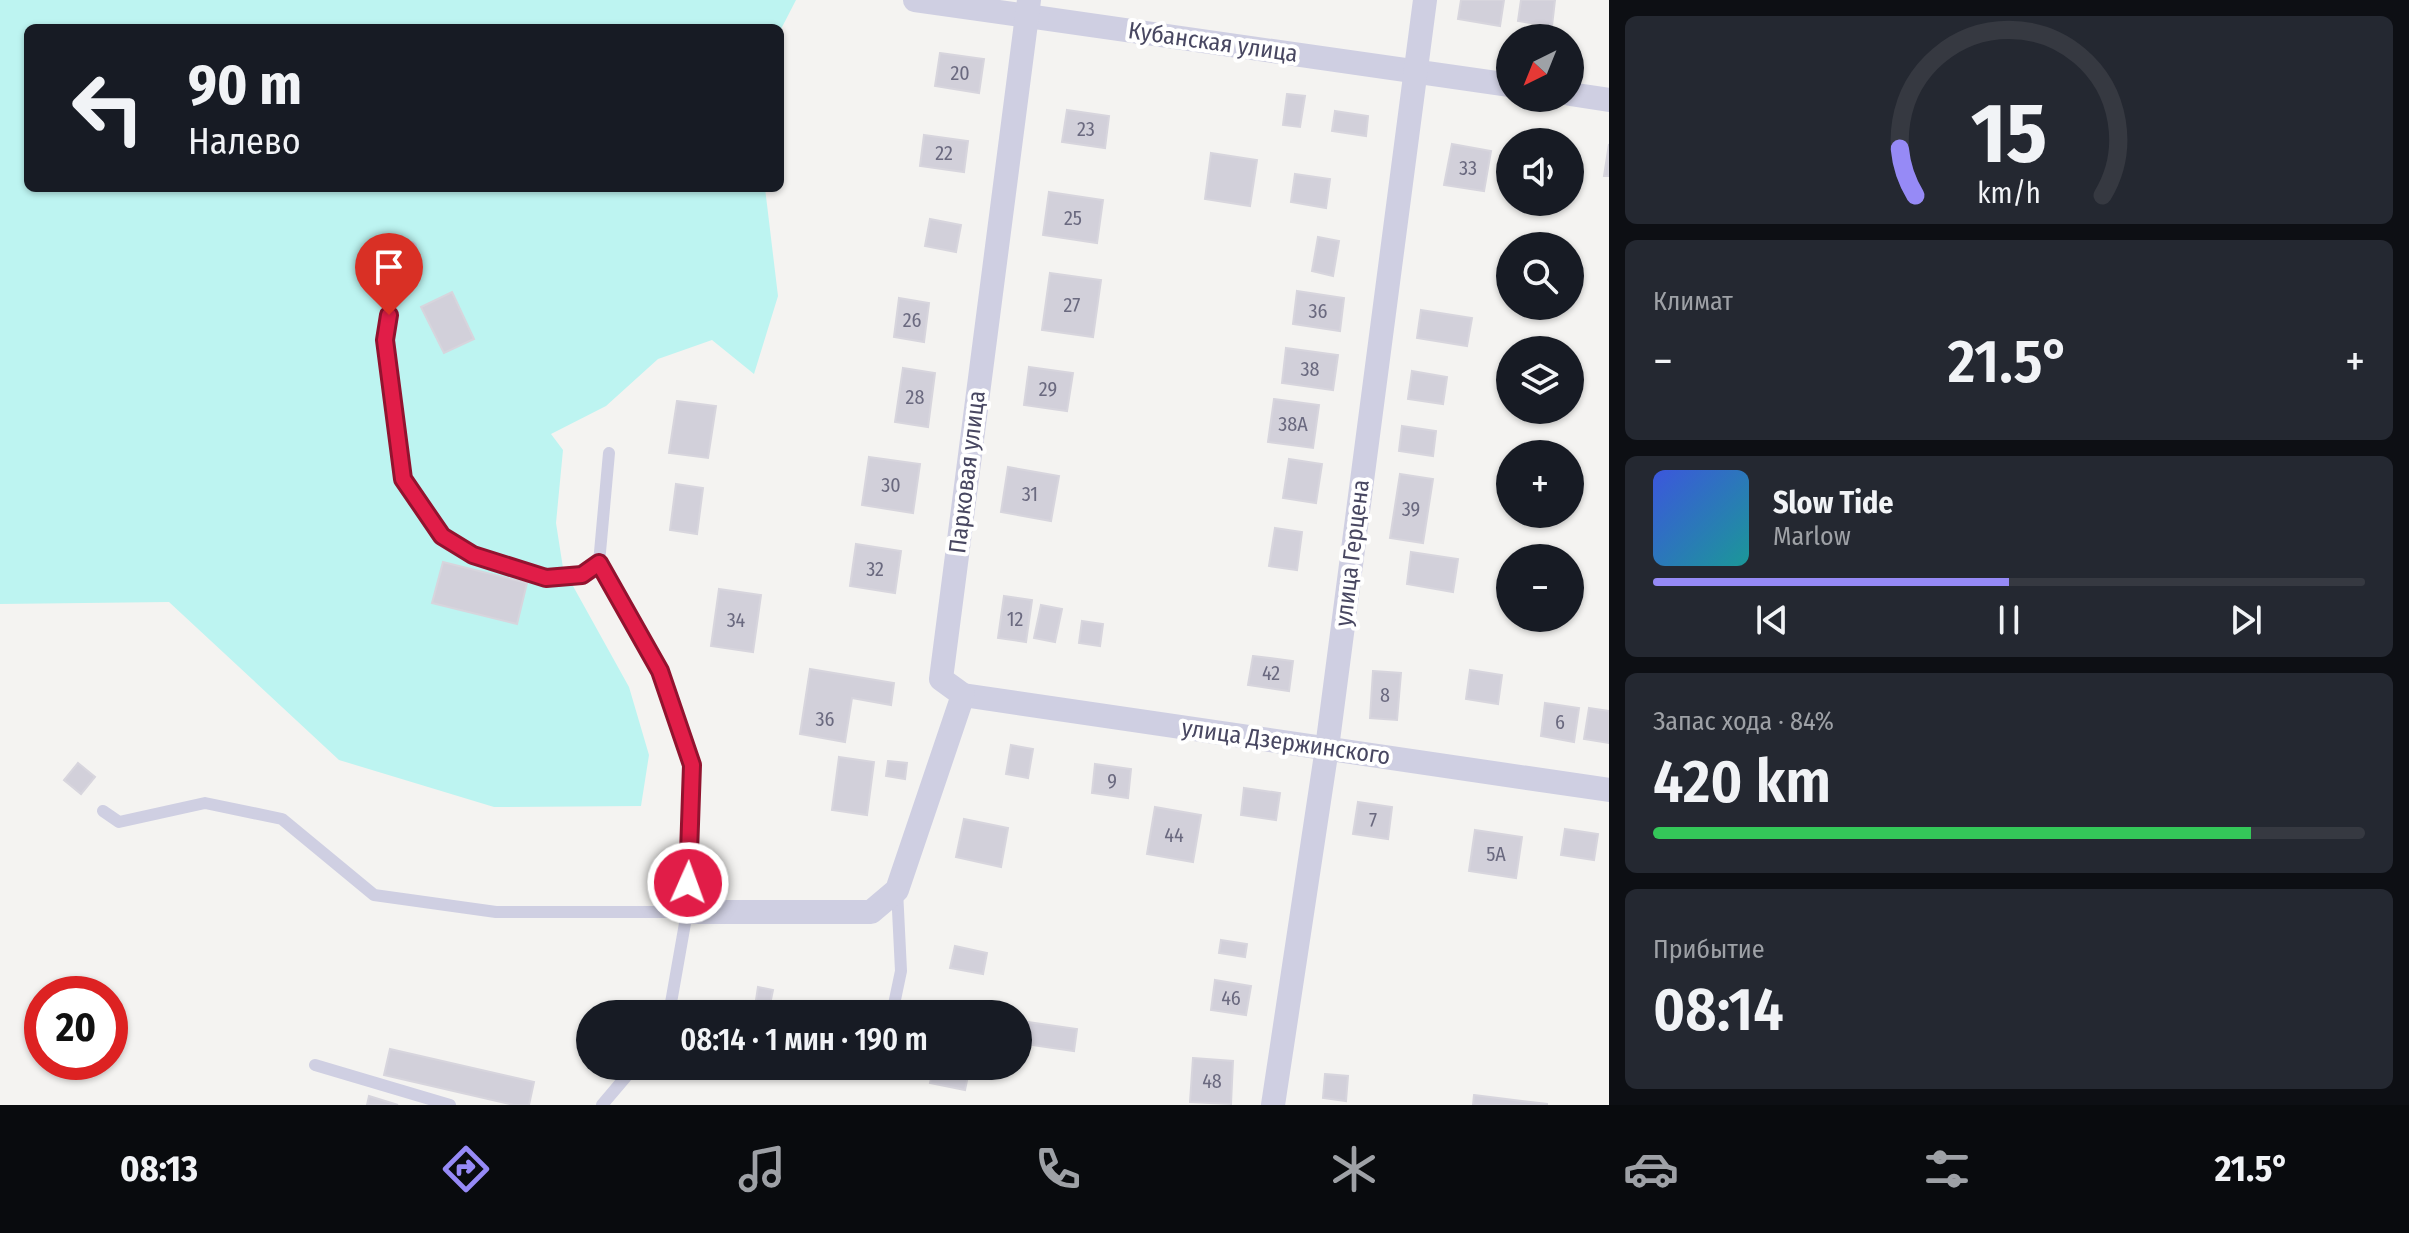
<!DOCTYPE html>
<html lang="ru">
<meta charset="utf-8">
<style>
:root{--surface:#171b24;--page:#242831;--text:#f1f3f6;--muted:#9ea1a6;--line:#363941;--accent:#968af6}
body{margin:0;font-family:"Fira Sans Condensed",sans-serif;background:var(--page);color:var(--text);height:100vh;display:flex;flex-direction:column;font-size:30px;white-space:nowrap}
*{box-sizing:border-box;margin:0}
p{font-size:26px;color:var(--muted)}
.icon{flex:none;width:44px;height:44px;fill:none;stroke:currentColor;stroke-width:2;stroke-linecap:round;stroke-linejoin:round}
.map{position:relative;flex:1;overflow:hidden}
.details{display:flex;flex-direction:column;gap:16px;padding:16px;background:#0d0f14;width:800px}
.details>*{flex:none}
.hud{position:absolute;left:24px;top:24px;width:760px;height:168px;border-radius:12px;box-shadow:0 2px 6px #0004;background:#171b24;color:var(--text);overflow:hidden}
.needle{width:52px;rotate:223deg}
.buttons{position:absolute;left:1496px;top:24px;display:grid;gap:16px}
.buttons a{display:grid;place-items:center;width:88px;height:88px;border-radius:50%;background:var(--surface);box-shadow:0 2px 6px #0004;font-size:40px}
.speed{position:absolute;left:24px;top:976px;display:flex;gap:16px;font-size:40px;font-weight:700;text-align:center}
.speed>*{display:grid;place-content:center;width:104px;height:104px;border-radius:50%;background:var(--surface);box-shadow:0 2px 6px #0004;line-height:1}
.speed .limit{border:12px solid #d22;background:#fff;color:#111}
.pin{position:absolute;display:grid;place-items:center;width:68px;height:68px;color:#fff;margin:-82px -34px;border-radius:50% 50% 50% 0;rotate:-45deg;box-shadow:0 0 8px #0007}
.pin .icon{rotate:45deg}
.me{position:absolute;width:88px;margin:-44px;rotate:2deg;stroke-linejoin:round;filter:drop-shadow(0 0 6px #0008)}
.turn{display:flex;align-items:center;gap:28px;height:168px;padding:0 32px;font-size:36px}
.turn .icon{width:104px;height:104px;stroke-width:2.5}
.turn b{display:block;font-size:56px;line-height:68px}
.big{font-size:60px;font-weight:600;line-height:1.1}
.details .widget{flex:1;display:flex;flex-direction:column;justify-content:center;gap:12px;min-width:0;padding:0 28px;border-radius:12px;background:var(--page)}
.details .dial{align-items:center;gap:0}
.dial svg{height:208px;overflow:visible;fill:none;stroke:var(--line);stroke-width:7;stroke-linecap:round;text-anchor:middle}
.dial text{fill:var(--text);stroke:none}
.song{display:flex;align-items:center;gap:24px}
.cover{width:96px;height:96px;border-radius:12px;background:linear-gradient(135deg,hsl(230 70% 55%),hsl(180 70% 35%))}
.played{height:8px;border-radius:4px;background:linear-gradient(90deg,var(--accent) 50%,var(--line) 50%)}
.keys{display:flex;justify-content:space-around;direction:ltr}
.heat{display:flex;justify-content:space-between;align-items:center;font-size:44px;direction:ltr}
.charge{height:12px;border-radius:6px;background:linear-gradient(90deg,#34c759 84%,var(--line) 0)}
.trip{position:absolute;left:576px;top:1000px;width:456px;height:80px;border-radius:40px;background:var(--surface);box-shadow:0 2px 6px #0004;font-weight:600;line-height:80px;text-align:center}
.dock{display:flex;height:128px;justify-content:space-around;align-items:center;background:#090b0e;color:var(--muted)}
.dock .icon{width:56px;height:56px}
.dock .current{color:var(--accent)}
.dock b{font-size:36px;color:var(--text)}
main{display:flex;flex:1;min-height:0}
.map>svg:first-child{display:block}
.green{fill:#bdf4f1}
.building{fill:#d2d0da;stroke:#d7d5dd;stroke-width:2}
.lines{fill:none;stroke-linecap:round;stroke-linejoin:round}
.lane{stroke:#cfcfe2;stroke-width:12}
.street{stroke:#cfcfe2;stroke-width:24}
.route-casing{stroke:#92132f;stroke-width:20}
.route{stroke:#e11d48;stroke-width:14}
.labels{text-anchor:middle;stroke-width:8;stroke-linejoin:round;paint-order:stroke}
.number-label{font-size:20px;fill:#6a697f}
.street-label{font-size:24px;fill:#484761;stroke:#fff}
</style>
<main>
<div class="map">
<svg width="1609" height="1105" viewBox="0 0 1609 1105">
<rect width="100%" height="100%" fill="#f4f3f1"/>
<polygon class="green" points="0,0 796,0 780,31 780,28 28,28 28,188 765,188 778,296 754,374 712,340 658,359 606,406 551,434 563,450 556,523 563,568 629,687 649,755 641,806 494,807 339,760 169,602 0,604"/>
<g class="building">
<polygon points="1461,0 1504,0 1500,26 1458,19"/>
<polygon points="1521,0 1555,0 1552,26 1518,21"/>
<polygon points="940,53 984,59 979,93 935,86"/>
<polygon points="1287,94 1305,96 1300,127 1283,125"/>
<polygon points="1067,110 1109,116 1105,148 1062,142"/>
<polygon points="1335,111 1368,116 1366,136 1332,131"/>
<polygon points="924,135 968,141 964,172 920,166"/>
<polygon points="1452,144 1491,151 1484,191 1444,185"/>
<polygon points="1609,144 1609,176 1604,176"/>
<polygon points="1211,153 1257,160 1250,206 1205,199"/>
<polygon points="1295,174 1330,179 1326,208 1291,202"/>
<polygon points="1049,192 1103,200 1097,243 1043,235"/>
<polygon points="930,219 961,225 956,252 925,246"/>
<polygon points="1318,237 1339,241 1333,276 1312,271"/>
<polygon points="1050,273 1101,280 1093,337 1042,330"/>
<polygon points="1297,291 1344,298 1340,331 1293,324"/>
<polygon points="452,292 474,339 444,353 421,307"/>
<polygon points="899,298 929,303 924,342 894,337"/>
<polygon points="1421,310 1472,318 1467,346 1417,338"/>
<polygon points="1286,348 1338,355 1333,390 1282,383"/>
<polygon points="1029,367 1073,373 1067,411 1024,405"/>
<polygon points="903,368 935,373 928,427 895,422"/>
<polygon points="1412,371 1447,377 1443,404 1408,399"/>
<polygon points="1274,399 1319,405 1313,448 1268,442"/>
<polygon points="677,401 716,406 708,458 669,453"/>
<polygon points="1402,426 1436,431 1433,456 1399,451"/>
<polygon points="869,457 920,464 913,513 862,505"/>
<polygon points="1289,459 1322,464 1316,503 1283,498"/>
<polygon points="1008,467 1059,476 1051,521 1001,512"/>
<polygon points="1400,474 1433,479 1423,543 1390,538"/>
<polygon points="676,484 703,488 697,534 670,530"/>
<polygon points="1275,528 1302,532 1297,570 1269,566"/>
<polygon points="856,544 901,551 895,593 850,586"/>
<polygon points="1411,552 1458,559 1453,592 1407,584"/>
<polygon points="443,562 527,583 517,624 432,603"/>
<polygon points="719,589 761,595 753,652 711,646"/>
<polygon points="1004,596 1032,600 1026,642 998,638"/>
<polygon points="1041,605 1062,609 1055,642 1034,638"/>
<polygon points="1082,621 1103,624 1100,646 1079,643"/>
<polygon points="1253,656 1293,661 1289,691 1248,685"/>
<polygon points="810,669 894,683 891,705 852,698 845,742 800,734"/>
<polygon points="1470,670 1502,675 1498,704 1466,699"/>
<polygon points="1373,671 1401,673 1397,720 1370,718"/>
<polygon points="1545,703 1579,708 1574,742 1541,736"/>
<polygon points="1589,708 1609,711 1609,743 1584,739"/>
<polygon points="1011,745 1033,749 1028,778 1006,774"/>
<polygon points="839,757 874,762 867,815 832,810"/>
<polygon points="888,761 907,763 905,779 886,776"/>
<polygon points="78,763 95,777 81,794 64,780"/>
<polygon points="1095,764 1131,769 1128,798 1092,793"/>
<polygon points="1244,788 1280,793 1276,820 1241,815"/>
<polygon points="1358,802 1392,807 1388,839 1353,834"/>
<polygon points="1155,807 1201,815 1193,862 1147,854"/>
<polygon points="964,819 1008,828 1001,867 956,857"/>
<polygon points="1565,829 1598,834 1594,860 1561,855"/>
<polygon points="1475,830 1522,837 1516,878 1469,871"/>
<polygon points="1221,940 1247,944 1245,957 1219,953"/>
<polygon points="955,946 987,953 983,974 950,968"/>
<polygon points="1215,980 1251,986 1246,1015 1211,1010"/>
<polygon points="758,987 773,990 768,1014 754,1013"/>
<polygon points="1021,1021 1077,1029 1074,1051 1018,1043"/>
<polygon points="390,1049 534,1082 529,1105 514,1105 384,1075"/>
<polygon points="1193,1058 1233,1061 1231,1104 1190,1102"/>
<polygon points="934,1066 970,1066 965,1090 930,1083"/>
<polygon points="1325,1074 1348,1076 1346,1101 1323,1098"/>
<polygon points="1474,1095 1547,1104 1547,1105 1473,1105"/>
<polygon points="369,1096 398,1105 367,1105"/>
</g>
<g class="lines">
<g class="lane">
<polyline points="411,247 397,263 385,340 403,479 442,536 473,555 546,578 582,575 599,563"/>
<polyline points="609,453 599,563 660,671 692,765 687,912 669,1014"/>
<polyline points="103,811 119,822 205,803 282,819 374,895 496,912 687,912"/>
<polyline points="892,1014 901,971 897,890"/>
<polyline points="315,1065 450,1105"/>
<polyline points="602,1105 635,1066"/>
</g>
<g class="street">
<polyline points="915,0 1510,85"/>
<polyline points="1570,94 1609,100"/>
<polyline points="963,695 1609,790"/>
<polyline points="687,912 871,912 897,890 963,695 941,679 1029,0"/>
<polyline points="1273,1105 1327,748 1425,0"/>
</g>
</g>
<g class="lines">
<g class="route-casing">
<polyline id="route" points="389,315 385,340 403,479 442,536 473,555 546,578 582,575 599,563 660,671 692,765 688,883"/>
</g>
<use href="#route" class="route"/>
</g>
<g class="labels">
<g class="number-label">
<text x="960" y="80">20</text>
<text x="1086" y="136">23</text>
<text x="944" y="160">22</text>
<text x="1468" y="175">33</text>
<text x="1073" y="225">25</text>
<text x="1072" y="312">27</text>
<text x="1318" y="318">36</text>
<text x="912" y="327">26</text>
<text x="1310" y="376">38</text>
<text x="1048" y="396">29</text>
<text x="915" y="404">28</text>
<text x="1293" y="431">38А</text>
<text x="891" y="492">30</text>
<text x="1030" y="501">31</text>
<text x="1411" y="516">39</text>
<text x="875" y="576">32</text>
<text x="1015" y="626">12</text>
<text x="736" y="627">34</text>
<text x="1271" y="680">42</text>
<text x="1385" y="702">8</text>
<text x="825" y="726">36</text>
<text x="1560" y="729">6</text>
<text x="1112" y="788">9</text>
<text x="1373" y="827">7</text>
<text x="1174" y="842">44</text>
<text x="1496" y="861">5А</text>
<text x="1231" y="1005">46</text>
<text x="1212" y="1088">48</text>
</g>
<g class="street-label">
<text transform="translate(1213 42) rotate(8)" y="8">Кубанская улица</text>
<text transform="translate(967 472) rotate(-83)" y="8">Парковая улица</text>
<text transform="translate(1352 553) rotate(-83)" y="8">улица Герцена</text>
<text transform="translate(1286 742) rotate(8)" y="8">улица Дзержинского</text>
</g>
</g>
</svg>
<div class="buttons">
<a><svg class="needle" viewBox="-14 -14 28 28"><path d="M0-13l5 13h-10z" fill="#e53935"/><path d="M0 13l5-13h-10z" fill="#9ea1a6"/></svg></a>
<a><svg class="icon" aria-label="sound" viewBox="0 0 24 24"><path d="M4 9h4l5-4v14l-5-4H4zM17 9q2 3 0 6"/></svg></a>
<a><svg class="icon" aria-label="search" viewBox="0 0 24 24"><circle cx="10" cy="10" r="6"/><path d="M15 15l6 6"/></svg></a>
<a><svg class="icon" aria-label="layers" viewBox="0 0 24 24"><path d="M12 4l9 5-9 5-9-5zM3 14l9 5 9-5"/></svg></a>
<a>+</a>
<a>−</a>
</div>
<div class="speed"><div class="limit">20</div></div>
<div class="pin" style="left:389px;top:315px;background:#d93025"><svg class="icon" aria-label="arrive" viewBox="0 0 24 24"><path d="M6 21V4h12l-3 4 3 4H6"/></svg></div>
<svg class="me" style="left:688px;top:883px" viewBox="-20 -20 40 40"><circle r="17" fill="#e11d48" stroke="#fff" stroke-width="3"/><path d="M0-11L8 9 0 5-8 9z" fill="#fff"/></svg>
<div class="trip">08:14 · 1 мин · 190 m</div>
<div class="hud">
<div class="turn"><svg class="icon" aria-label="left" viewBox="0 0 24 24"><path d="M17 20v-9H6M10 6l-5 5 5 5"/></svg><div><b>90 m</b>Налево</div></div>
</div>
</div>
<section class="details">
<div class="widget dial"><svg viewBox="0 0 100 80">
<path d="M14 69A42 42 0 1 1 86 69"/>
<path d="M14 69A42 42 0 0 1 8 51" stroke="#968af6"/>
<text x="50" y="56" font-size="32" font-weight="700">15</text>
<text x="50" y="72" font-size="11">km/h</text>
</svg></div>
<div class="widget"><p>Климат</p>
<div class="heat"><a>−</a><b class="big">21.5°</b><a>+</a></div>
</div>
<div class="widget">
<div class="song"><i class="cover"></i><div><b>Slow Tide</b><p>Marlow</p></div></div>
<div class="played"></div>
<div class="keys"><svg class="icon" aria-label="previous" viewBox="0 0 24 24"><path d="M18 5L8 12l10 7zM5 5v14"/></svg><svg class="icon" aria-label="pause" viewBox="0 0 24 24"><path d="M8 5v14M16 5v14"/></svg><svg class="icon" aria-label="next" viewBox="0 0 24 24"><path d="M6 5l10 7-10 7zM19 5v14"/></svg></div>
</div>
<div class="widget"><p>Запас хода · 84%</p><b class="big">420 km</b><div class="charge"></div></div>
<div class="widget"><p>Прибытие</p><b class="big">08:14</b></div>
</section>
</main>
<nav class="dock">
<b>08:13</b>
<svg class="icon current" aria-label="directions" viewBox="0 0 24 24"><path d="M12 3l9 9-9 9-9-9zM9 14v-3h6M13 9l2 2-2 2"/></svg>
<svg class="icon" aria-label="music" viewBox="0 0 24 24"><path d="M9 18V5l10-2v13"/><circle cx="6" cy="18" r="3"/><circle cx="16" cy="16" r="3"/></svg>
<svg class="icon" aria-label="phone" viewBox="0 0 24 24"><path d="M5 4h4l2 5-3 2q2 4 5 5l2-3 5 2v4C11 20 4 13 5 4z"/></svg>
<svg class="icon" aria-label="climate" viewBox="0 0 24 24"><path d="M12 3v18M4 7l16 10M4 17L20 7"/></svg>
<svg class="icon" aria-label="car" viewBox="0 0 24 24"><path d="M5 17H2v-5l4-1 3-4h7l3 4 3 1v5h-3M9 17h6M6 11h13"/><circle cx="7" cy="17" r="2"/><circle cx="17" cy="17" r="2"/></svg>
<svg class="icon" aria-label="filters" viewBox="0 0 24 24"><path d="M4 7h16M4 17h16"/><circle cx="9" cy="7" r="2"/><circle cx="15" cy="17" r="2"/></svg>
<b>21.5°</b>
</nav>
